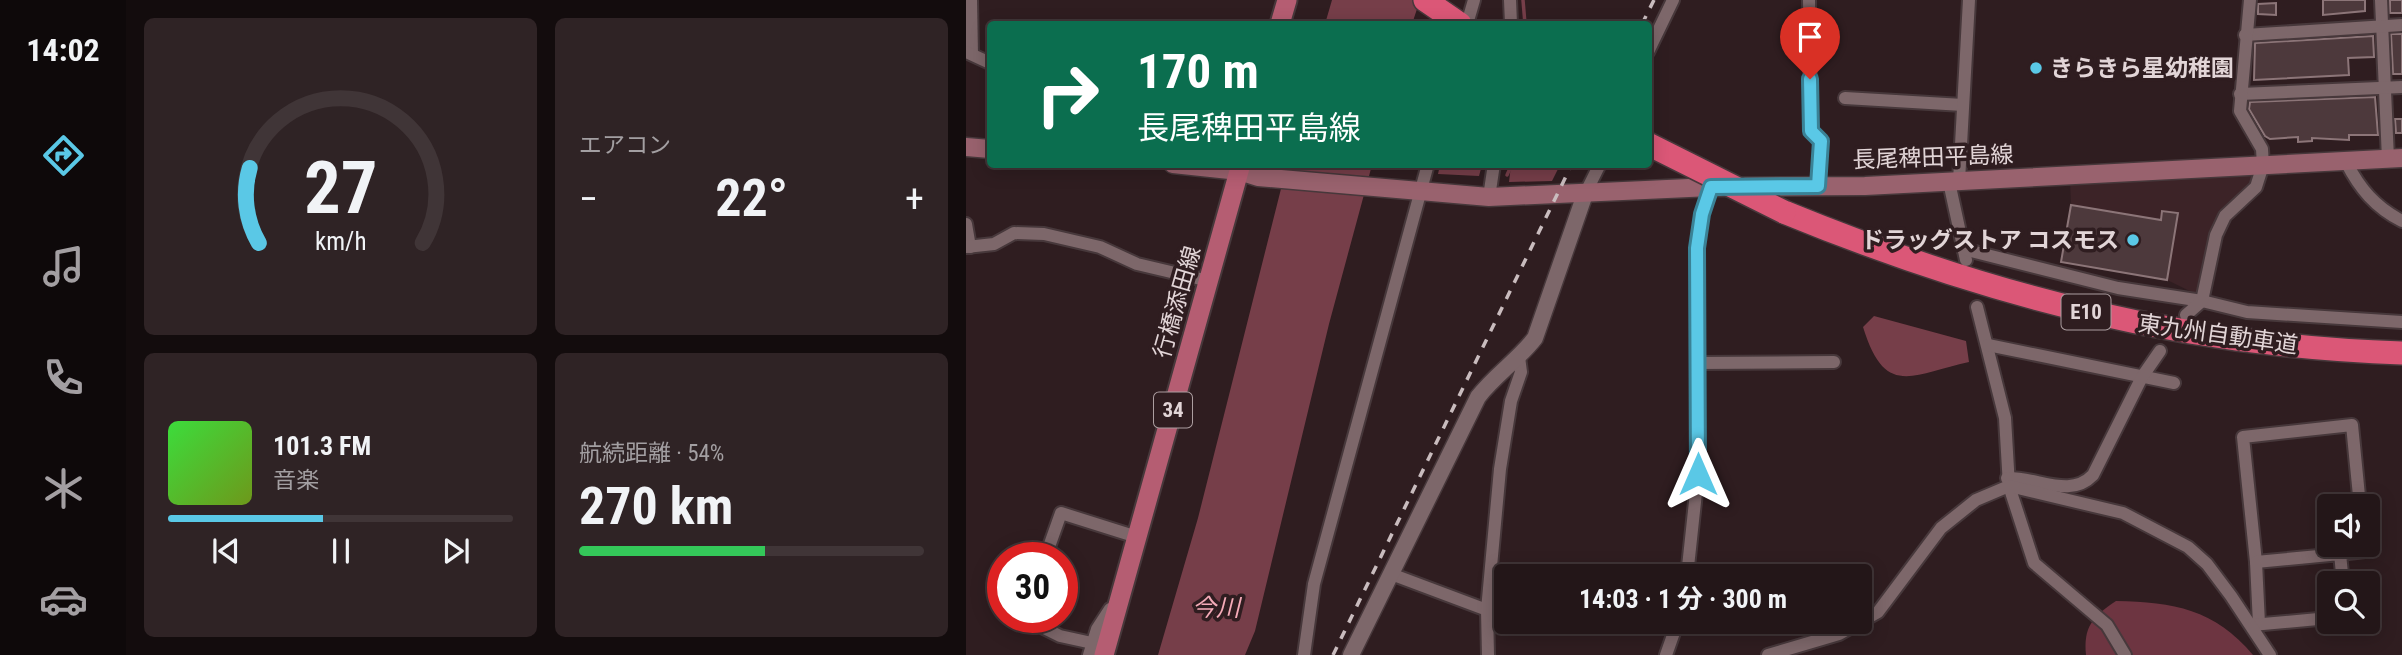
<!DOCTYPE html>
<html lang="ja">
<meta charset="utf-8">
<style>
:root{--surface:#231618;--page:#2f2325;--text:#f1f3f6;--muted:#a39fa2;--line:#403537;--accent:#5ac8e6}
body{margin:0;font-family:"Roboto Condensed","Noto Sans JP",sans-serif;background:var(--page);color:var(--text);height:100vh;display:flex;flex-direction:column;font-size:26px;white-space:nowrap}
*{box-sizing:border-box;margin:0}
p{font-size:23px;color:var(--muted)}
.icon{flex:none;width:38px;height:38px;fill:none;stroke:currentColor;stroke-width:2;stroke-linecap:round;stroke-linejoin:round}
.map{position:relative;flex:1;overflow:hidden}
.sheet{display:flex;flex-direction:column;gap:18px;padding:18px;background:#130c0d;width:840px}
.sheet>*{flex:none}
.banner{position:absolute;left:21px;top:21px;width:665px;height:147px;border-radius:7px;box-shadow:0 4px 18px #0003,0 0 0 2px var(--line);background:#0b6e4f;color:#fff;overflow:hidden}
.tools{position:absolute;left:1351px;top:494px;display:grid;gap:14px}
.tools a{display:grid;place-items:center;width:63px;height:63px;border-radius:7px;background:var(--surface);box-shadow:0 4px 18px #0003,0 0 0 2px var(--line);font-size:35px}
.speed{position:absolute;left:21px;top:542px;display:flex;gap:14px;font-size:35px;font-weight:700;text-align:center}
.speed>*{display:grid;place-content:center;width:91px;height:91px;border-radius:50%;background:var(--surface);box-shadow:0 4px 18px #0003,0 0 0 2px var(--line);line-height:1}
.speed .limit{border:10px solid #d22;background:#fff;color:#111}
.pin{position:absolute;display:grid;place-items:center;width:60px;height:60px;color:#fff;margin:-72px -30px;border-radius:50% 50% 50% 0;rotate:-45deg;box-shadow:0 0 7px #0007}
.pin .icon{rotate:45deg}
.me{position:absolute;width:77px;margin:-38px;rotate:0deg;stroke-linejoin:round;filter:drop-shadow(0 0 5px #0008)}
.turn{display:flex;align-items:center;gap:24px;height:147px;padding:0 35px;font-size:32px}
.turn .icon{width:91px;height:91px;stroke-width:2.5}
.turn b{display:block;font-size:49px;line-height:60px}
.big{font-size:52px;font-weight:700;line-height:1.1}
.sheet .widget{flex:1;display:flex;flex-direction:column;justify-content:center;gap:10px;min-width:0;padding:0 24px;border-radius:10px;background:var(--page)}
.sheet .dial{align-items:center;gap:0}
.dial svg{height:182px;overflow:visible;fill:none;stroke:var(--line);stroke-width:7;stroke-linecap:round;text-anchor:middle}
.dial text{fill:var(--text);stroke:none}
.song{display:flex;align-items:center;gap:21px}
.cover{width:84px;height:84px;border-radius:10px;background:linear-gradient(135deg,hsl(120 70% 55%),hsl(80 70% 35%))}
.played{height:7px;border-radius:4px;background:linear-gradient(90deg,var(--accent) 45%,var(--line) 45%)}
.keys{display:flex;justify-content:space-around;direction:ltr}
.heat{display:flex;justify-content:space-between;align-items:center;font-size:38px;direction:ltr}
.charge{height:10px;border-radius:5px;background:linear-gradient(90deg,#34c759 54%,var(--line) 0)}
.sheet .tiles{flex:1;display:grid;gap:18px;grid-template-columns:repeat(2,1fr)}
.trip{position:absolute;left:528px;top:564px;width:378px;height:70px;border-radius:7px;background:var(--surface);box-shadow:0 4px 18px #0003,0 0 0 2px var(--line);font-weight:700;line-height:70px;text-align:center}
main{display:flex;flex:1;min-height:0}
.menu{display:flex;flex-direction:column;width:126px;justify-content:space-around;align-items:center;background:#0e090a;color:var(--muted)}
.menu .icon{width:49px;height:49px}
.menu .on{color:var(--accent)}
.menu b{font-size:32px;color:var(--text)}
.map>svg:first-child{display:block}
.built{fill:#3c2327}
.forest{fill:#6d3541}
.water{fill:#763e49}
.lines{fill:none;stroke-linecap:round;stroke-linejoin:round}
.stream{stroke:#763e49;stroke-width:3.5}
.building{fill:#4d393c;stroke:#8c7578;stroke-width:2}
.minor-casing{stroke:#47383b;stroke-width:16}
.tertiary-casing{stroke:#47383b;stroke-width:19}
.secondary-casing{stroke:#47383b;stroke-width:21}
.primary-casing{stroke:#47383b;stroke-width:23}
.motorway-casing{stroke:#47383b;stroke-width:26}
.minor{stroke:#7d676a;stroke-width:12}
.tertiary{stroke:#7d676a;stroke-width:16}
.secondary{stroke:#99626e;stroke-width:18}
.primary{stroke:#b55d72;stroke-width:19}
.motorway{stroke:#db5777;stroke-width:23}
.rail{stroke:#c9bcbe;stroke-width:3.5;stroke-dasharray:9 9;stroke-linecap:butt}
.motorway-bridge-casing{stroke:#47383b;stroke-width:26;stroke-linecap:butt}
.motorway-bridge{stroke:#db5777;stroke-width:23}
.route-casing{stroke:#3a8296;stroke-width:18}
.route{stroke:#5ac8e6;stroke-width:12}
.poi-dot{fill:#5ac8e6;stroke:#2f1d20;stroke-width:2.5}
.labels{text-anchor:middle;stroke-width:7;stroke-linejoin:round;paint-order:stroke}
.shield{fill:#2f1d20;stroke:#ac9ea0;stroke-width:2}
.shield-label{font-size:21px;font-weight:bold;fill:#e2d5d7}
.poi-label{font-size:23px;font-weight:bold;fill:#e2d5d7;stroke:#2f1d20;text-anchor:start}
.street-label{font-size:23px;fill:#e2d5d7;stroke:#2f1d20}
.water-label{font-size:24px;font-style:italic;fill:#f5abb8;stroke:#2f1d20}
</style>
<main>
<nav class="menu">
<b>14:02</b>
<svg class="icon on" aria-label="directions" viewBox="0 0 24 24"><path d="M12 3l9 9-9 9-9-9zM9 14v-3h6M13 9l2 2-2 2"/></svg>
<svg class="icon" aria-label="music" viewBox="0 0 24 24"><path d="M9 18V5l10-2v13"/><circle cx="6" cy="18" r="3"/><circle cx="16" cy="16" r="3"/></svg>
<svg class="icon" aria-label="phone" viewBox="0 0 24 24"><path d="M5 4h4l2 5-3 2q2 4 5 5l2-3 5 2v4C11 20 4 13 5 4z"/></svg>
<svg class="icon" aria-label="climate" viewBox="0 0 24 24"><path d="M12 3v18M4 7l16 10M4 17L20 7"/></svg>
<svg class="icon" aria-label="car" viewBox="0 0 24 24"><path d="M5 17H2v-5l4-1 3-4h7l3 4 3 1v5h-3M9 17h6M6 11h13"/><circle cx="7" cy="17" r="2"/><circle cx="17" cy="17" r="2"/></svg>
</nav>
<section class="sheet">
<div class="tiles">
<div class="widget dial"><svg viewBox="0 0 100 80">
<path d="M14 69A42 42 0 1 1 86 69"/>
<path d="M14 69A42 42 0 0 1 10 36" stroke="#5ac8e6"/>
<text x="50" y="56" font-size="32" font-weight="700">27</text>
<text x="50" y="72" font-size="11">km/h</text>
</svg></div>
<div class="widget"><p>エアコン</p>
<div class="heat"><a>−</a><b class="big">22°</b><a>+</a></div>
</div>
<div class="widget">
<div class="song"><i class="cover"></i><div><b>101.3 FM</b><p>音楽</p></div></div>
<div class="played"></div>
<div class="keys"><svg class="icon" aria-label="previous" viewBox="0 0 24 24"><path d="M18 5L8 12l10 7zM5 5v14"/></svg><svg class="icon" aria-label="pause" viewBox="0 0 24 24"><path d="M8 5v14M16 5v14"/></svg><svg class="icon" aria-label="next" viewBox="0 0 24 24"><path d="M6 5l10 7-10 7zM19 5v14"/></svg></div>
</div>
<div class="widget"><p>航続距離 · 54%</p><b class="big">270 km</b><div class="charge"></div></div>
</div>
</section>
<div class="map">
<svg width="1436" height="655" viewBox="0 0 1436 655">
<rect width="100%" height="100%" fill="#2f1d20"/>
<polygon class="built" points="1287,172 1287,183 1247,225 1232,295 1201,280 1095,262 1105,205 1104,181"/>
<path class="forest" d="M 1150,601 C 1208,602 1248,609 1287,655 L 1120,655 C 1117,627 1127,616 1150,601 Z"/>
<g class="water">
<polygon points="366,0 454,0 446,24 359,24"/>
<polygon points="321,165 406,165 363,324 289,631 279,655 192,655 232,518"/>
<polygon points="474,165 474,164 516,165 513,176 472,174"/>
<polygon points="545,165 545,164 594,165 586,181 543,182"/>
<path d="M 908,316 L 1000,341 L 1003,362 C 945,375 919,398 897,327 Z"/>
</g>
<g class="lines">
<g class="stream">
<polyline points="557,0 559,24"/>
<polyline points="541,175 546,164"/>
</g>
</g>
<g class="building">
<polygon points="1357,0 1399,0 1399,11 1357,15"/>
<rect x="1424" y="0" width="12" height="13"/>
<polygon points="1310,3 1310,15 1292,14 1292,4"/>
<polygon points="1425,34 1436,34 1436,74 1427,74"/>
<polygon points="1407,36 1408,57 1382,58 1383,75 1288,80 1289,43"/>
<polygon points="1409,97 1412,135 1383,135 1383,140 1346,138 1346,141 1332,142 1332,137 1304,139 1299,136 1283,109 1284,102"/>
<polygon points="1429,119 1436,119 1436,133 1430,133"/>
<polygon points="1105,205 1195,220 1196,211 1212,213 1201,280 1095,262"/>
</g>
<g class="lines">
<g class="minor-casing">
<g id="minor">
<polyline points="5,0 6,54"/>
<polyline points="544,0 545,24"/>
<polyline points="843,0 845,131 855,141 852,186"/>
<polyline points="1415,0 1422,159"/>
<polyline points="501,24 508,0"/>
<polyline points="1279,35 1436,25"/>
<polyline points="0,52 24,63"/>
<polyline points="682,52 707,0"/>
<polyline points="1274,94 1436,87"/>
<polyline points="879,98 997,105"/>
<path d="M 1380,162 C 1394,189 1409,207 1436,221"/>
<polyline points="993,181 1003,0"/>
<polyline points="983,182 1000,260"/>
<polyline points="619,194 634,164"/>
<polyline points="523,197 528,164"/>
<polyline points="0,224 4,247"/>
<polyline points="0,247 28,244 48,233 78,234 134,247 171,264 243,281"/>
<polyline points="997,249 1152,288 1236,301 1281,312 1436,322"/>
<polyline points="1011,307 1039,418 1043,486 1068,563 1141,625 1159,655"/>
<polyline points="1220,315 1236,301 1250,235 1259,216 1290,187 1297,165 1296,149 1274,111 1284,0"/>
<polyline points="1022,345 1208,383"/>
<polyline points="731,363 868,362"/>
<path d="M 1041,478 C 1072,477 1104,499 1127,475 L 1176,377 L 1194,351"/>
<polyline points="1374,554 1399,551 1398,544"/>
<polyline points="79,558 95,513 171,537"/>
<polyline points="1290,562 1277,437 1386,425 1394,506"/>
<polyline points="425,574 521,610"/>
<polyline points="721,576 732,474 731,248 736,214 745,187"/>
<polyline points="66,622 94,636 126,643"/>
<polyline points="1293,624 1290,562 1374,554 1377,583"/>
<polyline points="1286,625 1363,618"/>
<polyline points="123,655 131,629 144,609 151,610"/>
<polyline points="338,655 348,584 462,164"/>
<polyline points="522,655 521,610 534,469 545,401 555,372 553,357"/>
<polyline points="700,655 712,621"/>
<polyline points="802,655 873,634 912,612 975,528 1010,500 1043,486 1157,513 1222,547 1241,564 1265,596 1304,655"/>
</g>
</g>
<g class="tertiary-casing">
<path id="tertiary" d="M 385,655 L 512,397 C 529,375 552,360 569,338 L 619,194"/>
</g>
<g class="secondary-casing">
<g id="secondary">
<polyline points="0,147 24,149"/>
<polyline points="207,164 273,171 292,177 523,197 745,187 899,186 1436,158"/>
</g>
</g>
<g class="primary-casing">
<g id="primary">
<polyline points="314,24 321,0"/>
<polyline points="138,655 275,164"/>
</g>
</g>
<g class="motorway-casing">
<g id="motorway">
<polyline points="459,0 494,24"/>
<path d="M 818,212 C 1020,295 1216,346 1436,353"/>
</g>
</g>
<use href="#minor" class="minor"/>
<use href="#tertiary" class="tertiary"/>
<use href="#secondary" class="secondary"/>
<use href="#primary" class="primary"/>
<use href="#motorway" class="motorway"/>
<g class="rail">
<polyline points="676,24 688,0"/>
<polyline points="367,655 606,164"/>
</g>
<g class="motorway-bridge-casing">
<polyline id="motorway-bridge" points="682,144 818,212"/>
</g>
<use href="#motorway-bridge" class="motorway-bridge"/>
</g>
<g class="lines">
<g class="route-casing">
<polyline id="route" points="732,474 731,248 736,214 745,187 852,186 855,141 845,131 844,79"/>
</g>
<use href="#route" class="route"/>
</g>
<g class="poi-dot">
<circle cx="1070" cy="68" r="7"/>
<circle cx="1167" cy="240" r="7"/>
</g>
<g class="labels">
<g class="shield">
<rect x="1095.5" y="294.5" width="49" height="35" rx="5"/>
<rect x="188" y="392.5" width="38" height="35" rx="5"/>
</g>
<g class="shield-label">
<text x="1120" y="319">E10</text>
<text x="207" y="417">34</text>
</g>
<g class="poi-label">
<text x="1084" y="76">きらきら星幼稚園</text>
<text x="1153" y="248" text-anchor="end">ドラッグストア コスモス</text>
</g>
<g class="street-label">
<text transform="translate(967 157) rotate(-2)" y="8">長尾稗田平島線</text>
<text transform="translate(211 302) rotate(-74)" y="8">行橋添田線</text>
<text transform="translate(1252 334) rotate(8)" y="8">東九州自動車道</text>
</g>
<g class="water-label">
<text x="250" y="616">今川</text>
</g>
</g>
</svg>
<div class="tools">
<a><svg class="icon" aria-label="sound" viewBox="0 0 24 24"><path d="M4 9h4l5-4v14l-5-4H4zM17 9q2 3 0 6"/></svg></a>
<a><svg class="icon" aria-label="search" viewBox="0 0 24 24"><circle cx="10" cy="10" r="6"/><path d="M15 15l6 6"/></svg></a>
</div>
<div class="speed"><div class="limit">30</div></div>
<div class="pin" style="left:844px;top:79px;background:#d93025"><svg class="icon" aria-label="arrive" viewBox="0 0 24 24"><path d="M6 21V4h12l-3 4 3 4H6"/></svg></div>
<svg class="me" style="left:732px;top:474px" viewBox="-20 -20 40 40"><path d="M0-17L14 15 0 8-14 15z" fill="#5ac8e6" stroke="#fff" stroke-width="4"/></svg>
<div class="trip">14:03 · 1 分 · 300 m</div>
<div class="banner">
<div class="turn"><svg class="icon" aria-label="right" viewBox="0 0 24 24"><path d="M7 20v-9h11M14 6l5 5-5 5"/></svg><div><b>170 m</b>長尾稗田平島線</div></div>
</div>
</div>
</main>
